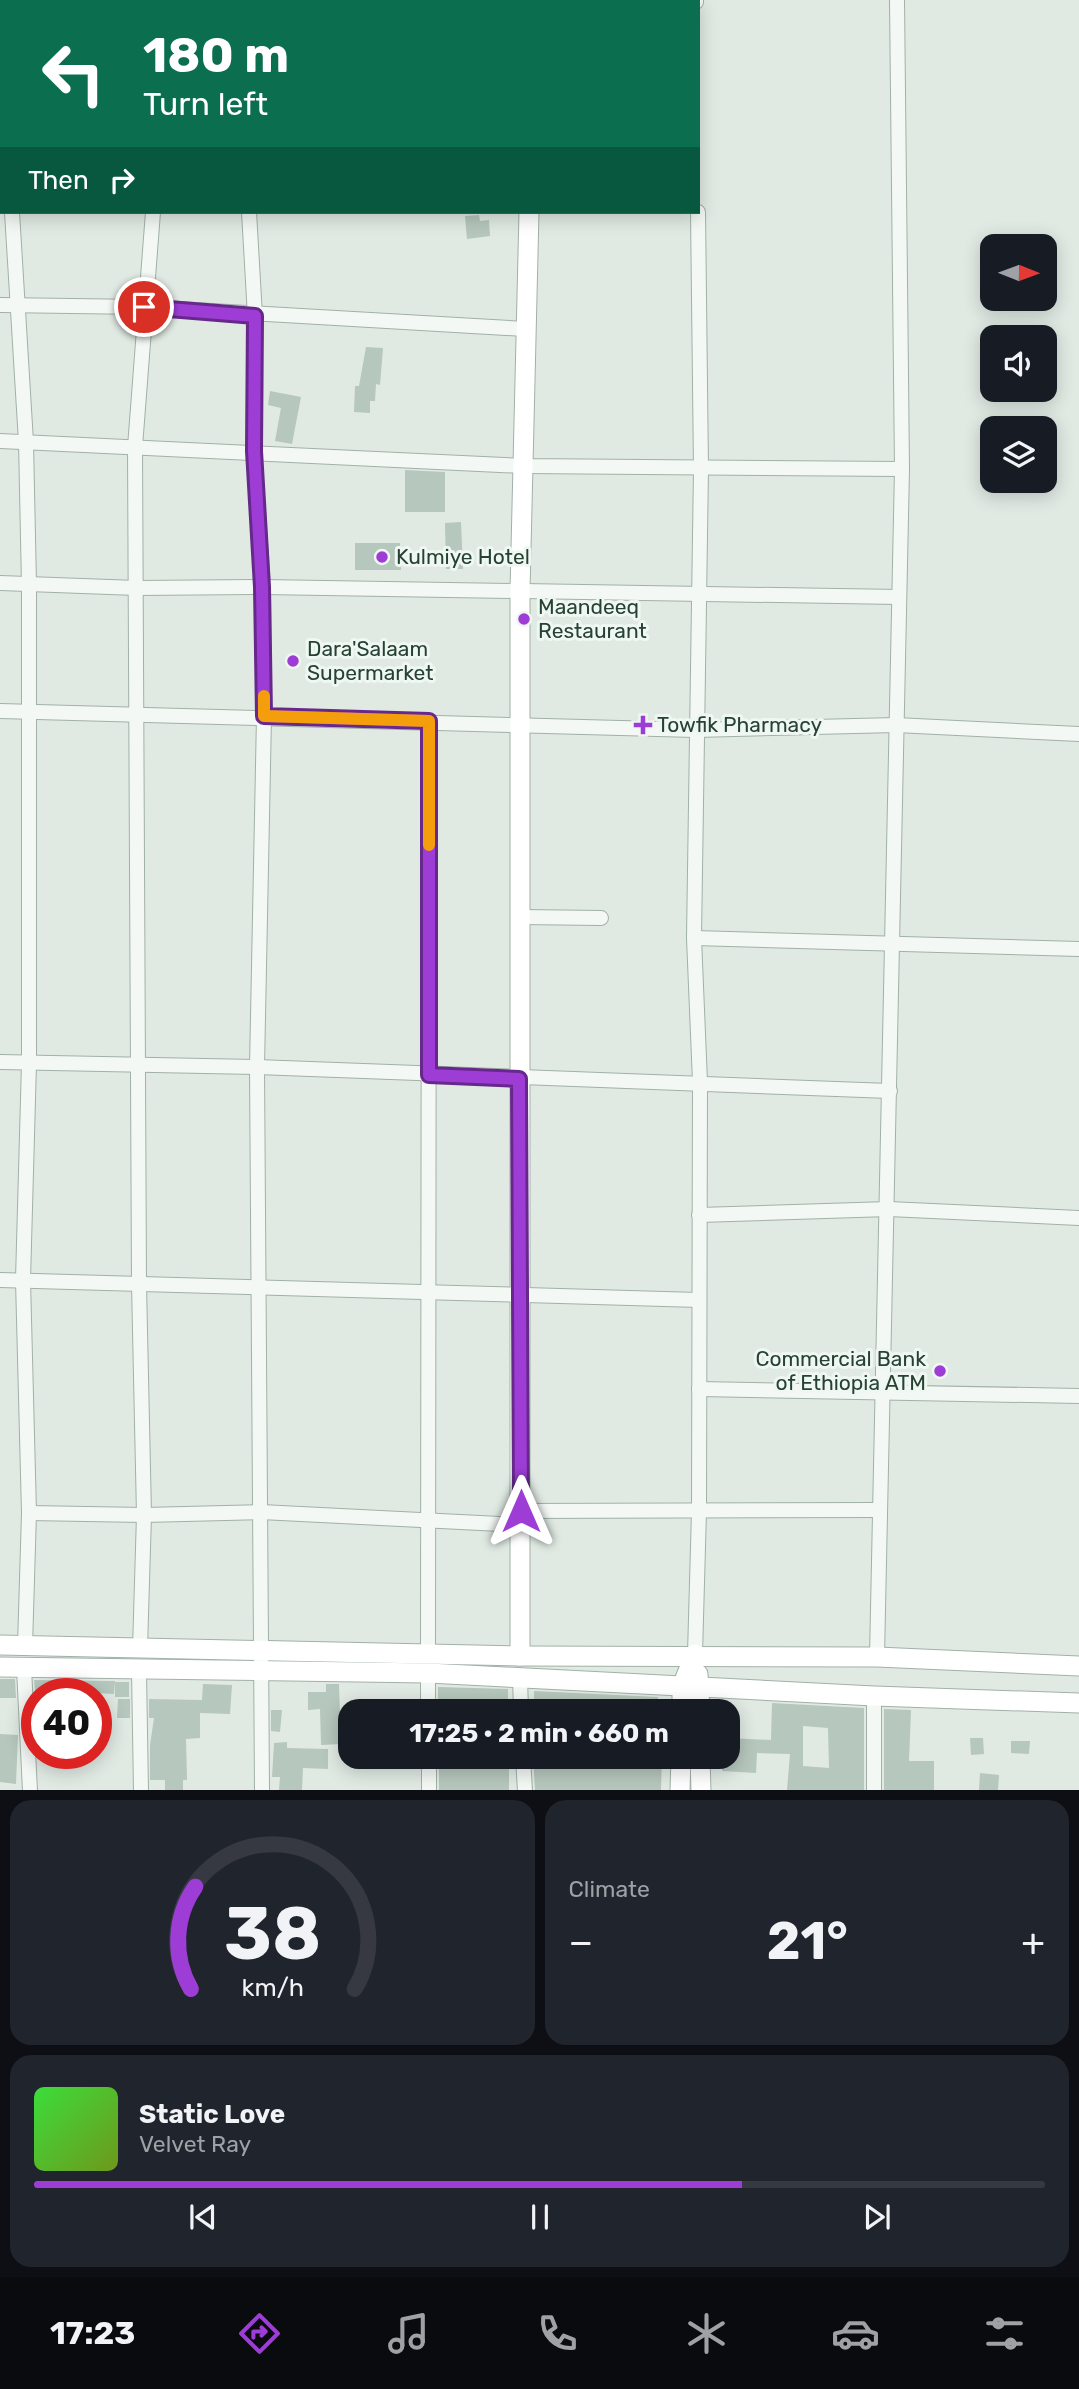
<!DOCTYPE html>
<meta charset="utf-8">
<style>
:root{--surface:#171b24;--page:#20242c;--text:#f1f3f6;--muted:#9ea1a6;--line:#363941;--accent:#9d3dd6}
body{margin:0;font-family:Rubik,sans-serif;background:var(--page);color:var(--text);height:100vh;display:flex;flex-direction:column;font-size:26px;white-space:nowrap}
*{box-sizing:border-box;margin:0}
p{font-size:23px;color:var(--muted)}
.icon{flex:none;width:38px;height:38px;fill:none;stroke:currentColor;stroke-width:2;stroke-linecap:round;stroke-linejoin:round}
.map{position:relative;height:1790px;overflow:hidden}
.drawer{display:flex;flex-direction:column;gap:10px;padding:10px;background:#0d0f14;flex:1}
.drawer>*{flex:none}
.guide{position:absolute;left:0px;top:0px;width:700px;height:214px;box-shadow:0 4px 18px #0003;background:#0b6e4f;color:#fff;overflow:hidden}
.needle{width:46px;rotate:91deg}
.tools{position:absolute;left:980px;top:234px;display:grid;gap:14px}
.tools a{display:grid;place-items:center;width:77px;height:77px;border-radius:14px;background:var(--surface);box-shadow:0 4px 18px #0003;font-size:35px}
.speed{position:absolute;left:21px;top:1678px;display:flex;gap:14px;font-size:35px;font-weight:700;text-align:center}
.speed>*{display:grid;place-content:center;width:91px;height:91px;border-radius:50%;background:var(--surface);box-shadow:0 4px 18px #0003;line-height:1}
.speed .limit{border:10px solid #d22;background:#fff;color:#111}
.pin{position:absolute;display:grid;place-items:center;width:60px;height:60px;color:#fff;margin:-30px;border:4px solid #fff;border-radius:50%;box-shadow:0 2px 7px #0007}
.me{position:absolute;width:77px;margin:-38px;rotate:0deg;stroke-linejoin:round;filter:drop-shadow(0 0 5px #0008)}
.turn{display:flex;align-items:center;gap:24px;height:147px;padding:0 28px;font-size:32px}
.turn .icon{width:91px;height:91px;stroke-width:2.5}
.turn b{display:block;font-size:49px;line-height:60px}
.then{display:flex;align-items:center;height:66px;padding:0 28px;background:#0003;gap:14px;font-size:26px}
.big{font-size:52px;font-weight:700;line-height:1.1}
.drawer .widget{flex:1;display:flex;flex-direction:column;justify-content:center;gap:10px;min-width:0;padding:0 24px;border-radius:21px;background:var(--page)}
.drawer .dial{align-items:center;gap:0}
.dial svg{height:182px;overflow:visible;fill:none;stroke:var(--line);stroke-width:7;stroke-linecap:round;text-anchor:middle}
.dial text{fill:var(--text);stroke:none}
.song{display:flex;align-items:center;gap:21px}
.cover{width:84px;height:84px;border-radius:10px;background:linear-gradient(135deg,hsl(120 70% 55%),hsl(80 70% 35%))}
.played{height:7px;border-radius:4px;background:linear-gradient(90deg,var(--accent) 70%,var(--line) 70%)}
.keys{display:flex;justify-content:space-around;direction:ltr}
.heat{display:flex;justify-content:space-between;align-items:center;font-size:38px;direction:ltr}
.drawer .tiles{flex:1;display:grid;gap:10px;grid-template-columns:1fr 1fr}
.widget:last-child{grid-column:span 2}
.trip{position:absolute;left:338px;top:1699px;width:402px;height:70px;border-radius:21px;background:var(--surface);box-shadow:0 4px 18px #0003;font-weight:700;line-height:70px;text-align:center}
.dock{display:flex;height:112px;justify-content:space-around;align-items:center;background:#090b0e;color:var(--muted)}
.dock .icon{width:49px;height:49px}
.dock .selected{color:var(--accent)}
.dock b{font-size:32px;color:var(--text)}
.map>svg:first-child{display:block}
.building{fill:#b6c7bd;fill-rule:evenodd}
.lines{fill:none;stroke-linecap:round;stroke-linejoin:round}
.street-casing{stroke:#a1b1a7;stroke-width:16}
.secondary-casing{stroke:#a1b1a7;stroke-width:21}
.street{stroke:#f3f8f5;stroke-width:14}
.secondary{stroke:#fff;stroke-width:19}
.route-casing{stroke:#66288b;stroke-width:18}
.route{stroke:#9d3dd6;stroke-width:12}
.slow{stroke:#f59e0b;stroke-width:12}
.poi-dot{fill:#9d3dd6;stroke:#eff7f2;stroke-width:2.5}
.labels{text-anchor:middle;stroke-width:6;stroke-linejoin:round;paint-order:stroke}
.poi-label{font-size:21px;fill:#274232;stroke:#eff7f2;text-anchor:start}
</style>
<div class="map">
<svg width="1079" height="1791" viewBox="0 0 1079 1791">
<rect width="100%" height="100%" fill="#e0eae3"/>
<g class="building">
<polygon points="479,215 480,221 489,220 490,236 467,239 465,216"/>
<polygon points="366,347 383,348 380,385 376,384 375,401 370,401 370,413 354,412 355,386 359,386"/>
<polygon points="270,391 301,397 292,444 275,441 281,408 268,405"/>
<polygon points="405,470 445,472 445,512 405,512"/>
<polygon points="461,522 463,569 446,569 445,523"/>
<polygon points="355,543 400,543 401,570 355,570"/>
<polygon points="0,1679 15,1679 16,1698 0,1698"/>
<polygon points="34,1680 115,1681 114,1694 35,1690"/>
<rect x="115" y="1682" width="14" height="15"/>
<polygon points="203,1684 232,1685 230,1714 200,1713 200,1738 186,1739 187,1780 183,1780 183,1790 165,1790 165,1780 150,1780 150,1745 154,1718 149,1718 149,1699 202,1700"/>
<polygon points="326,1684 339,1684 341,1744 321,1745 320,1709 308,1710 308,1692 326,1692"/>
<polygon points="438,1687 508,1689 508,1703 451,1704 451,1712 438,1712"/>
<polygon points="534,1691 658,1697 658,1712 534,1712"/>
<polygon points="118,1699 130,1699 130,1718 117,1718"/>
<path d="M 772,1703 L 864,1708 L 864,1790 L 787,1790 L 790,1754 L 757,1753 L 756,1773 L 722,1771 L 722,1757 L 728,1757 L 728,1738 L 771,1740 ZM 803,1726 L 828,1728 L 829,1768 L 803,1766 Z"/>
<polygon points="884,1709 911,1710 909,1761 934,1761 934,1790 884,1790"/>
<polygon points="271,1710 282,1710 280,1732 271,1731"/>
<polygon points="0,1734 18,1735 16,1784 0,1782"/>
<polygon points="970,1738 983,1738 984,1754 971,1755"/>
<polygon points="1011,1741 1030,1741 1029,1754 1011,1753"/>
<polygon points="287,1742 287,1748 328,1749 328,1769 303,1768 302,1790 279,1790 280,1777 272,1777 274,1743"/>
<polygon points="533,1757 662,1757 661,1790 535,1790"/>
<rect x="439" y="1767" width="70" height="23"/>
<polygon points="980,1773 999,1775 998,1790 979,1790"/>
</g>
<g class="lines">
<g class="street-casing">
<g id="street">
<polyline points="139,0 147,2"/>
<polyline points="9,2 9,0"/>
<polyline points="267,2 268,0"/>
<polyline points="696,2 696,0"/>
<polyline points="12,212 26,442 29,585 29,1063 23,1280 29,1513 25,1646"/>
<polyline points="249,212 255,316 254,451 263,587 264,716 257,1067 262,1791"/>
<polyline points="0,305 144,307 525,329"/>
<polyline points="0,441 523,466 902,469"/>
<polyline points="0,583 137,588 263,587 899,597"/>
<polyline points="0,711 695,730 896,725 1079,734"/>
<polyline points="520,917 601,918"/>
<polyline points="694,938 1079,949"/>
<polyline points="0,1062 257,1067 890,1091"/>
<polyline points="699,1215 889,1209 1079,1218"/>
<polyline points="0,1280 699,1300"/>
<polyline points="699,1389 1079,1396"/>
<polyline points="521,1511 879,1510"/>
<polyline points="29,1513 144,1515 261,1512 520,1525"/>
<polyline points="140,1649 144,1515 139,1284 135,447 153,212"/>
<polyline points="428,1653 429,721"/>
<polyline points="695,1654 699,1511 700,1082 694,938 701,469 698,212"/>
<polyline points="877,1657 902,469 897,0"/>
<polyline points="24,1668 30,1791"/>
<polyline points="139,1671 141,1791"/>
<polyline points="428,1673 428,1712"/>
<polyline points="520,1677 521,1712"/>
<polyline points="429,1757 429,1791"/>
<polyline points="523,1757 525,1791"/>
<polyline points="874,1791 874,1696"/>
</g>
</g>
<g class="secondary-casing">
<g id="secondary">
<polyline points="535,2 535,0"/>
<polyline points="0,1645 520,1656 877,1657 1079,1666"/>
<polyline points="520,1656 520,591 529,212"/>
<polyline points="0,1667 428,1673 874,1696 1079,1703"/>
<polyline points="698,1674 700,1712"/>
<polyline points="682,1712 682,1686 695,1654"/>
<polyline points="700,1757 701,1791"/>
<polyline points="680,1791 681,1757"/>
</g>
</g>
<use href="#street" class="street"/>
<use href="#secondary" class="secondary"/>
</g>
<g class="lines">
<g class="route-casing">
<polyline id="route" points="144,307 255,316 254,451 262,587 264,716 429,721 429,1075 519,1079 521,1511"/>
</g>
<use href="#route" class="route"/>
<polyline class="slow" points="264,696 264,716 429,721 429,845"/>
</g>
<g class="poi-dot">
<circle cx="382" cy="557" r="7"/>
<circle cx="524" cy="619" r="7"/>
<circle cx="293" cy="661" r="7"/>
<path d="M639.5 714.5h7v7h7v7h-7v7h-7v-7h-7v-7h7z"/>
<circle cx="940" cy="1371" r="7"/>
</g>
<g class="labels">
<g class="poi-label">
<text x="396" y="564">Kulmiye Hotel</text>
<text x="538" y="614">Maandeeq<tspan x="538" dy="24">Restaurant</tspan></text>
<text x="307" y="656">Dara'Salaam<tspan x="307" dy="24">Supermarket</tspan></text>
<text x="657" y="732">Towfik Pharmacy</text>
<text x="926" y="1366" text-anchor="end">Commercial Bank<tspan x="926" dy="24">of Ethiopia ATM</tspan></text>
</g>
</g>
</svg>
<div class="tools">
<a><svg class="needle" viewBox="-14 -14 28 28"><path d="M0-13l5 13h-10z" fill="#e53935"/><path d="M0 13l5-13h-10z" fill="#9ea1a6"/></svg></a>
<a><svg class="icon" aria-label="sound" viewBox="0 0 24 24"><path d="M4 9h4l5-4v14l-5-4H4zM17 9q2 3 0 6"/></svg></a>
<a><svg class="icon" aria-label="layers" viewBox="0 0 24 24"><path d="M12 4l9 5-9 5-9-5zM3 14l9 5 9-5"/></svg></a>
</div>
<div class="speed"><div class="limit">40</div></div>
<div class="pin" style="left:144px;top:307px;background:#d93025"><svg class="icon" aria-label="arrive" viewBox="0 0 24 24"><path d="M6 21V4h12l-3 4 3 4H6"/></svg></div>
<svg class="me" style="left:521px;top:1511px" viewBox="-20 -20 40 40"><path d="M0-17L14 15 0 8-14 15z" fill="#9d3dd6" stroke="#fff" stroke-width="4"/></svg>
<div class="trip">17:25 · 2 min · 660 m</div>
<div class="guide">
<div class="turn"><svg class="icon" aria-label="left" viewBox="0 0 24 24"><path d="M17 20v-9H6M10 6l-5 5 5 5"/></svg><div><b>180 m</b>Turn left</div></div>
<div class="then">Then<svg class="icon" aria-label="right" viewBox="0 0 24 24"><path d="M7 20v-9h11M14 6l5 5-5 5"/></svg></div>
</div>
</div>
<section class="drawer">
<div class="tiles">
<div class="widget dial"><svg viewBox="0 0 100 80">
<path d="M14 69A42 42 0 1 1 86 69"/>
<path d="M14 69A42 42 0 0 1 16 24" stroke="#9d3dd6"/>
<text x="50" y="56" font-size="32" font-weight="700">38</text>
<text x="50" y="72" font-size="11">km/h</text>
</svg></div>
<div class="widget"><p>Climate</p>
<div class="heat"><a>−</a><b class="big">21°</b><a>+</a></div>
</div>
<div class="widget">
<div class="song"><i class="cover"></i><div><b>Static Love</b><p>Velvet Ray</p></div></div>
<div class="played"></div>
<div class="keys"><svg class="icon" aria-label="previous" viewBox="0 0 24 24"><path d="M18 5L8 12l10 7zM5 5v14"/></svg><svg class="icon" aria-label="pause" viewBox="0 0 24 24"><path d="M8 5v14M16 5v14"/></svg><svg class="icon" aria-label="next" viewBox="0 0 24 24"><path d="M6 5l10 7-10 7zM19 5v14"/></svg></div>
</div>
</div>
</section>
<nav class="dock">
<b>17:23</b>
<svg class="icon selected" aria-label="directions" viewBox="0 0 24 24"><path d="M12 3l9 9-9 9-9-9zM9 14v-3h6M13 9l2 2-2 2"/></svg>
<svg class="icon" aria-label="music" viewBox="0 0 24 24"><path d="M9 18V5l10-2v13"/><circle cx="6" cy="18" r="3"/><circle cx="16" cy="16" r="3"/></svg>
<svg class="icon" aria-label="phone" viewBox="0 0 24 24"><path d="M5 4h4l2 5-3 2q2 4 5 5l2-3 5 2v4C11 20 4 13 5 4z"/></svg>
<svg class="icon" aria-label="climate" viewBox="0 0 24 24"><path d="M12 3v18M4 7l16 10M4 17L20 7"/></svg>
<svg class="icon" aria-label="car" viewBox="0 0 24 24"><path d="M5 17H2v-5l4-1 3-4h7l3 4 3 1v5h-3M9 17h6M6 11h13"/><circle cx="7" cy="17" r="2"/><circle cx="17" cy="17" r="2"/></svg>
<svg class="icon" aria-label="filters" viewBox="0 0 24 24"><path d="M4 7h16M4 17h16"/><circle cx="9" cy="7" r="2"/><circle cx="15" cy="17" r="2"/></svg>
</nav>
